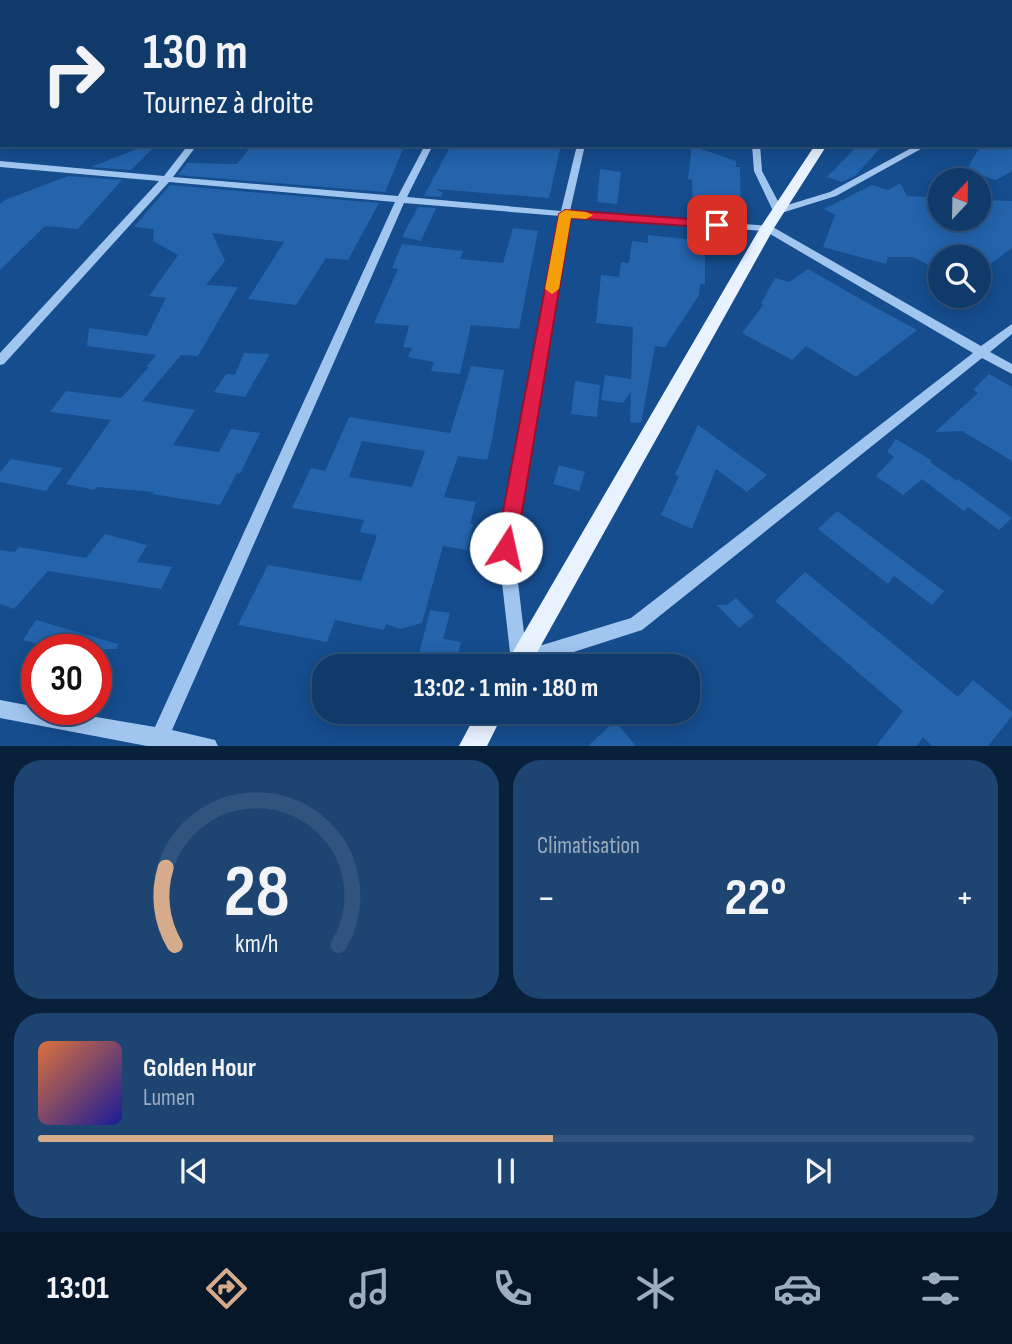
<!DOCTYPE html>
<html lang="fr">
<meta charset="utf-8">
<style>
:root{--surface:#103a6a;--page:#1e4572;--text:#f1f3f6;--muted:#9cadc1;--line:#30547e;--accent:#d6ab8b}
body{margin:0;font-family:"Sofia Sans Condensed",sans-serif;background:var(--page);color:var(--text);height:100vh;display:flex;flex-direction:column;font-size:26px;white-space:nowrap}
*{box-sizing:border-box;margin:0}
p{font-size:23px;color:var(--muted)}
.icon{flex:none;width:38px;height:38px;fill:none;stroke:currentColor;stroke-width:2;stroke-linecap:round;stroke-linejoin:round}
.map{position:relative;height:746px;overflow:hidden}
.details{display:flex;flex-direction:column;gap:14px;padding:14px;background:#09203a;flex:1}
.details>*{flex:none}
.top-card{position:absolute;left:0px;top:0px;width:1013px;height:147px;box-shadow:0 4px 18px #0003,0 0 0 2px var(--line);background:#103a6a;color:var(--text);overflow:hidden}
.needle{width:46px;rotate:22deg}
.tools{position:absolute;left:928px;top:168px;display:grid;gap:14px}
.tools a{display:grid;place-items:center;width:63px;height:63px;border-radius:50%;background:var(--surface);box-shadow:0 4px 18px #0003,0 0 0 2px var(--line);font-size:35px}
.speed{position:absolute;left:21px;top:634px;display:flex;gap:14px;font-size:35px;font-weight:700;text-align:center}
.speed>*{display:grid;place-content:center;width:91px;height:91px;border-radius:50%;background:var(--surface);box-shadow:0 4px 18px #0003,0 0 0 2px var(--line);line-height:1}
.speed .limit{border:10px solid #d22;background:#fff;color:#111}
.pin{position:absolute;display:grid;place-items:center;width:60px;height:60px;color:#fff;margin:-30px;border-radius:14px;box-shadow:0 4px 10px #0006}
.me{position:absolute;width:77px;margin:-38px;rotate:10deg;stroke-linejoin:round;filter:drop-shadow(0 0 5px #0008)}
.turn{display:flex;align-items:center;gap:24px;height:147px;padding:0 28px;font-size:32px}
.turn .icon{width:91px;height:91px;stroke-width:2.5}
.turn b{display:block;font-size:49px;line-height:60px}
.big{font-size:52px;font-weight:700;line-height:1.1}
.details .card{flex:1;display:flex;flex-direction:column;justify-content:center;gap:10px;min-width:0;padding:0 24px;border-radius:28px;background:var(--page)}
.details .dial{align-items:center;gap:0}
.dial svg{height:182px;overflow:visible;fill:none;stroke:var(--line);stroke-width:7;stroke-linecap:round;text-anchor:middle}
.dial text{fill:var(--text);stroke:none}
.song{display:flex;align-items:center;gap:21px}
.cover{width:84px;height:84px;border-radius:10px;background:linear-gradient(135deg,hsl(20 70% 55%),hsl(240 70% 35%))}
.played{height:7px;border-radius:4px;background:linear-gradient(90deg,var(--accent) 55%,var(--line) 55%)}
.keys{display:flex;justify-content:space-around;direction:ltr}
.heat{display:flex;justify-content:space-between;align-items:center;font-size:38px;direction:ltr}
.details .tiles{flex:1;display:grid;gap:14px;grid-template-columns:1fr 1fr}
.card:last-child{grid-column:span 2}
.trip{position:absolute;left:312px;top:654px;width:388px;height:70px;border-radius:28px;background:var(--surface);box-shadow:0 4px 18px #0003,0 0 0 2px var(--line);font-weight:700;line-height:70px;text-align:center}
.tabs{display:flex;height:112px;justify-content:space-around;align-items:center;background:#06172a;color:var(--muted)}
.tabs .icon{width:49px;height:49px}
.tabs .active{color:var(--accent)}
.tabs b{font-size:32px;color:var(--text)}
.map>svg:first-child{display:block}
.building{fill:#2364ad;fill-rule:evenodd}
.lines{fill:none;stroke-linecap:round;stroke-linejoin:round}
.minor{fill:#a0c6f0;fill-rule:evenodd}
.major{fill:#e9f2ff;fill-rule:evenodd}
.route{fill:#e11d48;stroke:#92132f;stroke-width:2}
.slow{fill:#f59e0b}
</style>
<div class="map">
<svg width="1012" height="746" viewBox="0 0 1012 746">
<rect width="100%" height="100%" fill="#154d8e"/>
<g class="building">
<polygon points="147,145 156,145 131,170 91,167"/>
<polygon points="252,145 339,145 403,149 385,192 178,175 187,163 237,164"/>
<polygon points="451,145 561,145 549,198 435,189 443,193 441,197 424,196"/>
<polygon points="858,145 883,145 856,175 842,182 827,177"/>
<polygon points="981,145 1012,145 1012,171 996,180 966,171"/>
<polygon points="692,146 736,161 736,167 740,167 741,218 693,214 692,180 688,179"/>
<polygon points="600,169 621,172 617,204 597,202"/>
<polygon points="68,176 122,180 78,229 45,226 0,270 0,204 5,200"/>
<polygon points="900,183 907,196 928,197 927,209 940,215 940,219 954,221 958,219 978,219 978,205 986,200 1012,201 1012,248 978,273 978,257 940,257 940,271 913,257 888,257 886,264 823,247 835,215 824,209 872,185 888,190"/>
<polygon points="170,185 379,203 348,260 326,258 296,305 248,299 284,242 212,233 225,261 206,285 238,287 198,356 181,355 142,401 195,410 173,445 219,452 231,429 260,433 240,474 237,473 220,505 152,494 154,492 97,487 94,490 66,484 111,420 50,412 66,391 121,398 149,367 146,367 156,355 87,346 89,328 147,336 166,298 149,296 178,255 153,241 154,229 134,227"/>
<polygon points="418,207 436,208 421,241 402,237"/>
<polygon points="513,228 538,231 519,329 471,325 460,374 431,371 434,362 408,357 412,348 403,347 409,326 374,323 398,269 392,268 402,244 463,251 460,259 503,263"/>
<polygon points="648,235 705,241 705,284 700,284 699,295 665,347 655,346 641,423 630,422 631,391 623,403 601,400 605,375 631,379 633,327 596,323 601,275 619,277 621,262 629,263 632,241 648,243"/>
<polygon points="808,269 862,300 917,330 856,377 806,346 792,360 742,333 763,305 761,303 775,278 789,282"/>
<polygon points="244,353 270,354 245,397 214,392 226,374 235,375"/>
<path d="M 471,366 L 504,370 L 492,440 L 487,460 L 458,456 L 444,497 L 476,502 L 470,524 L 473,524 L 467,550 L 443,546 L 422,623 L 400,629 L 386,624 L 384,630 L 335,620 L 327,642 L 238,625 L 268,565 L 361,581 L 377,535 L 360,532 L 364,520 L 292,508 L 311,468 L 325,471 L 349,417 L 450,433 ZM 362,441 L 425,451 L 412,487 L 349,477 Z"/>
<polygon points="989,374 1012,387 1012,461 962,431 935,432 978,393 973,390"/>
<polygon points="575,381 600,385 597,417 571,414"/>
<polygon points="698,425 767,475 747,492 716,469 692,529 661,515 679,476 675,475"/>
<polygon points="896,439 931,460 930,462 957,481 958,479 1012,518 999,530 968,507 964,511 922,479 903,495 876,476 894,457 887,452"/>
<polygon points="11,459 63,468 46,491 0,482 0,472"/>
<polygon points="559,465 585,472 579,491 553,484"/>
<polygon points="837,511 944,591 932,605 894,576 888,584 818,529"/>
<polygon points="105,534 147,545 137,562 172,567 161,589 48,571 14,609 0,604 0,550 15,552 19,547 86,558"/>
<polygon points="805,572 958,697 973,680 1012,712 1012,716 988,746 932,746 923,737 917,746 876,746 903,711 775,601"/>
<polygon points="736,598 754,616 739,628 717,605 727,605"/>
<polygon points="430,610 450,613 443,639 461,642 455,667 417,662"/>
<polygon points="36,620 118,644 117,649 57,649 23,640"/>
<polygon points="615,721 636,746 588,746"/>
</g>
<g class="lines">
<g class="minor">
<polygon points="37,0 44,0 35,2"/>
<polygon points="175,0 182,0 174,2"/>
<polygon points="322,0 329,0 321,2"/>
<polygon points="342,0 375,2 345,2"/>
<polygon points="502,0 508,0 501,2"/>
<rect x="609" y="0" width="6" height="2"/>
<rect x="735" y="0" width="6" height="2"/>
<polygon points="2,22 2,27 0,27 0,23"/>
<polygon points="0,137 2,137 2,142 0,143"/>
<path d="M 188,145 L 197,145 L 173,177 L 398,196 L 425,145 L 433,145 L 407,197 L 561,211 L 577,145 L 585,145 L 570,211 L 771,226 L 981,346 L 1012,324 L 1012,334 L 990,352 L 1012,364 L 1012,374 L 982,358 L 642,630 L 527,667 L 513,667 L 511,661 L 498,548 L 560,216 L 404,203 L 172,730 L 215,740 L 218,746 L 147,746 L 0,718 L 0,700 L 37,707 L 37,709 L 49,709 L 155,727 L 395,202 L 169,182 L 4,364 L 0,365 L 0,353 L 159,181 L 0,167 L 0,161 L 164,176 ZM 569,217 L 765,231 L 973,353 L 631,618 L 526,650 L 514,548 Z"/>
<polygon points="752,145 760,145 762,171 781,207 830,192 917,145 928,145 836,196 778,214 773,211 754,171"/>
</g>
<g class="major">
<rect x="906" y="0" width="8" height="2"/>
<polygon points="815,145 827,145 774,228 529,667 504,667 760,228"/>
<polygon points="477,712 504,712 487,746 459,746"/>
</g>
</g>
<polygon class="route" points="565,210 717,221 723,225 717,228 571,218 516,548 513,554 506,557 499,554 496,548 559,214"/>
<polygon class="slow" points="565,210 586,212 593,215 586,219 571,218 559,289 552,294 545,289 559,214"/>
</svg>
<div class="tools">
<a><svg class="needle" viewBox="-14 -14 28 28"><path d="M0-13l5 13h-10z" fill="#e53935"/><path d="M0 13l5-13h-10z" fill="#9cadc1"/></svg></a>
<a><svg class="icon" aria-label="search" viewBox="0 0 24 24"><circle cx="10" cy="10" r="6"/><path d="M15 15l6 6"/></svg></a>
</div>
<div class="speed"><div class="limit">30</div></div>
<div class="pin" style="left:717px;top:225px;background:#d93025"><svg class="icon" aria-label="arrive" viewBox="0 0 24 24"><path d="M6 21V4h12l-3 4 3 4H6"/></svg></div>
<svg class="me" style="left:506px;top:548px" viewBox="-20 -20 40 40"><circle r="19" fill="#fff"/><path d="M0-13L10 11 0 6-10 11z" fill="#e11d48"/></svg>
<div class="trip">13:02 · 1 min · 180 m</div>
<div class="top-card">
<div class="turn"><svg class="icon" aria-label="right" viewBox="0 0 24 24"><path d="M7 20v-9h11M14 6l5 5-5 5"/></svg><div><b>130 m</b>Tournez à droite</div></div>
</div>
</div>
<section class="details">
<div class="tiles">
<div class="card dial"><svg viewBox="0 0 100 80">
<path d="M14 69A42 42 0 1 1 86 69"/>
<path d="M14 69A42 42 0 0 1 10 35" stroke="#d6ab8b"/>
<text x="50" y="56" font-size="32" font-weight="700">28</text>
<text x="50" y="72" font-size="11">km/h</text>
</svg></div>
<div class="card"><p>Climatisation</p>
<div class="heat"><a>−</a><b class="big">22°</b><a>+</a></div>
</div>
<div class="card">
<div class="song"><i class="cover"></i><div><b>Golden Hour</b><p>Lumen</p></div></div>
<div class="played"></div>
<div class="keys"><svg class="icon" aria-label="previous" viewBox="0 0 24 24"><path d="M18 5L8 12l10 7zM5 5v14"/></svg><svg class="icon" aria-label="pause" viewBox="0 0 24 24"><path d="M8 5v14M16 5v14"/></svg><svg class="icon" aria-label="next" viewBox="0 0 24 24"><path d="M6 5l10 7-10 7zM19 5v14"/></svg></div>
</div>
</div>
</section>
<nav class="tabs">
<b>13:01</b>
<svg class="icon active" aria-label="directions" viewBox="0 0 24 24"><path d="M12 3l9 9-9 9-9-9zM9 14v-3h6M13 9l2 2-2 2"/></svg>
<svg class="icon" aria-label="music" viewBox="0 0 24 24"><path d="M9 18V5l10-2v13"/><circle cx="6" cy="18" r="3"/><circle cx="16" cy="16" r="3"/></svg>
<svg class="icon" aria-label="phone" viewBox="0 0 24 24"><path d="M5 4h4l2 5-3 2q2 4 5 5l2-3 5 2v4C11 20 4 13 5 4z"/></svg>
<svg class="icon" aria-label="climate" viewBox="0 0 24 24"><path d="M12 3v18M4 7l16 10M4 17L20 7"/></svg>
<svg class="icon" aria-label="car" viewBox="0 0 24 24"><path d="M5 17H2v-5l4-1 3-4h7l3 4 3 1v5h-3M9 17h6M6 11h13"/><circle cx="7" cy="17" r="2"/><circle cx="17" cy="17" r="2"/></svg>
<svg class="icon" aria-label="filters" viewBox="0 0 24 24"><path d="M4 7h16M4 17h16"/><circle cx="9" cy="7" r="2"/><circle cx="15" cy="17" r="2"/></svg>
</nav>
